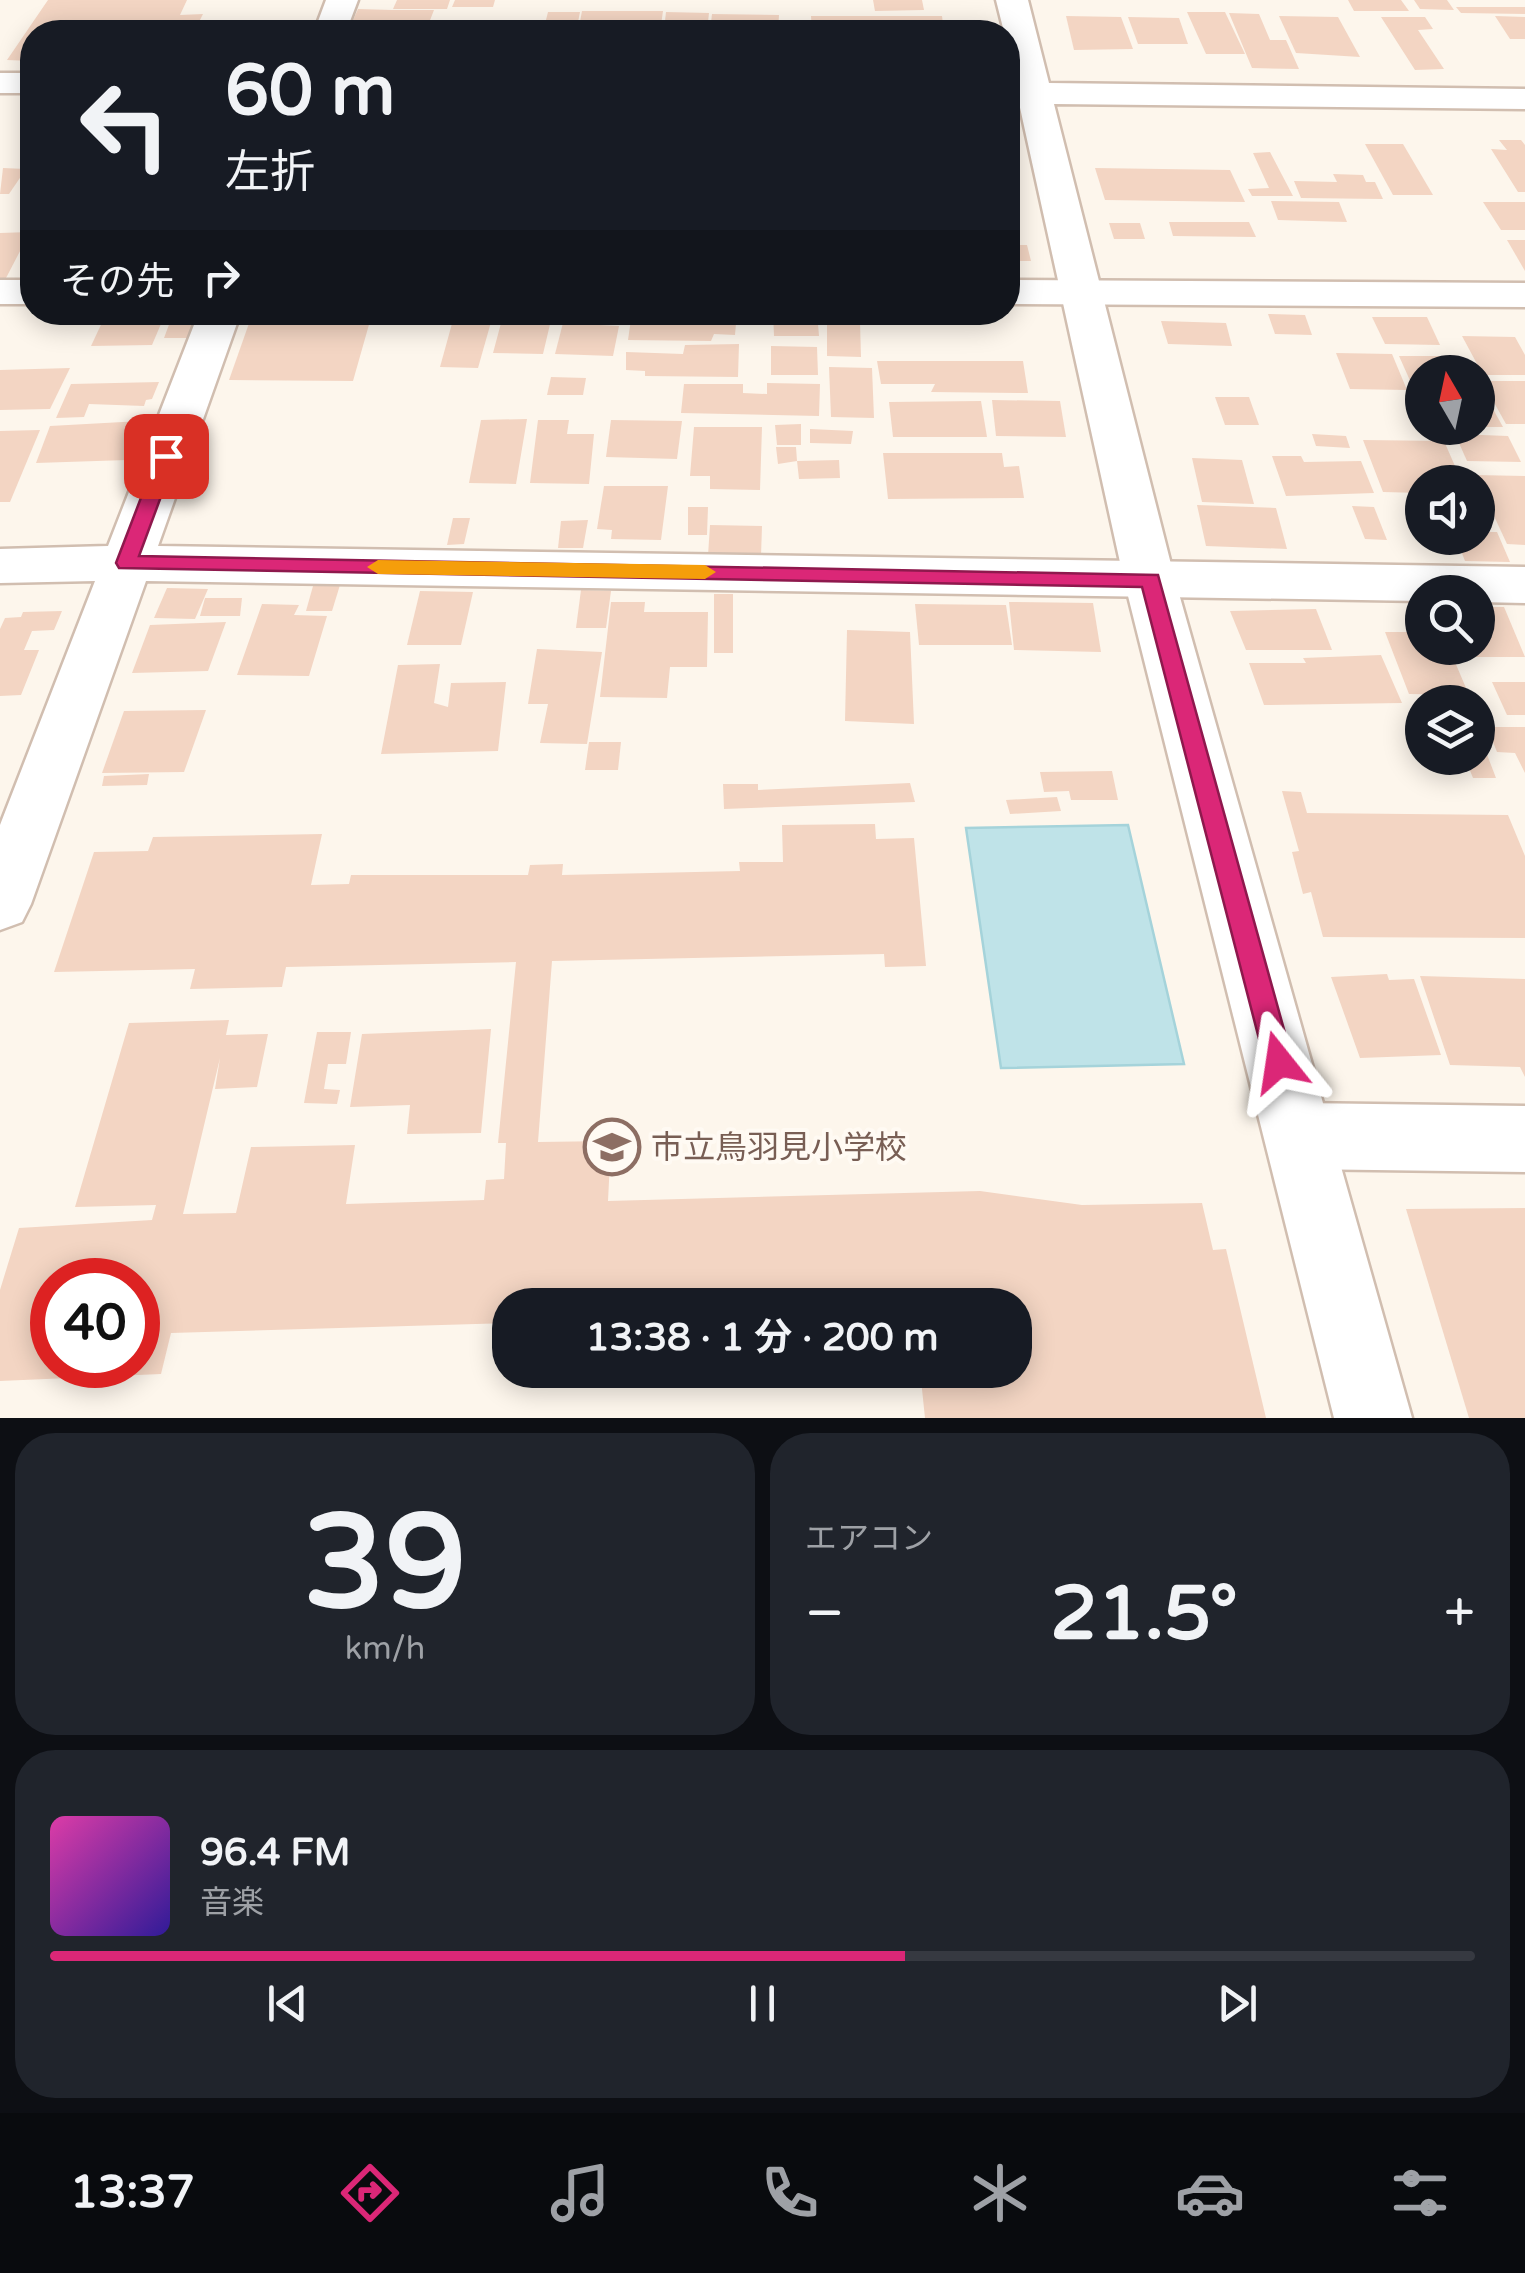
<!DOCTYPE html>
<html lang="ja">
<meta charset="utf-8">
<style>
:root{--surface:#171b24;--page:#20242c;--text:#f1f3f6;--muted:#9ea1a6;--line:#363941;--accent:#db2777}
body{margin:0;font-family:"Varela Round","Noto Sans JP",sans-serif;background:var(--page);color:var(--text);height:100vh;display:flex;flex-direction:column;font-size:38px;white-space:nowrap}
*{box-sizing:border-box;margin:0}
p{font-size:32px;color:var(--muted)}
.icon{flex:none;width:55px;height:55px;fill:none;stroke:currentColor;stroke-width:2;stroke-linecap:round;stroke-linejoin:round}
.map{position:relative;height:1418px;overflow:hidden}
.side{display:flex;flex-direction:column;gap:15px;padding:15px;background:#0d0f14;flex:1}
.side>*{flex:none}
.hud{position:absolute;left:20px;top:20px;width:1000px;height:305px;border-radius:40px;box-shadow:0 5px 25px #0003;background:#171b24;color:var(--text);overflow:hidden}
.needle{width:65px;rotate:351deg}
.buttons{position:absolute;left:1405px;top:355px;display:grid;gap:20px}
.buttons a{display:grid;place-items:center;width:90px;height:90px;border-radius:50%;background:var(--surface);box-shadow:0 5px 25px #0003;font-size:50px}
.speed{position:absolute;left:30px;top:1258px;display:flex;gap:20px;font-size:50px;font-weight:700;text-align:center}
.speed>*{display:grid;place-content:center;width:130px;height:130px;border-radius:50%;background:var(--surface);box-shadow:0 5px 25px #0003;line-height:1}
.speed .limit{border:15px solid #d22;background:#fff;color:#111}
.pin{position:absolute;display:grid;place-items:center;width:85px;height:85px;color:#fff;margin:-42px;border-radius:20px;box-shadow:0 5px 15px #0006}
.me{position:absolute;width:110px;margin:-55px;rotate:345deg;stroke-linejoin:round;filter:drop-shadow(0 0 8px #0008)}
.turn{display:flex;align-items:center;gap:35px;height:210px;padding:0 40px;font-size:45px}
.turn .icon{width:130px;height:130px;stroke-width:2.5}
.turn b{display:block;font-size:70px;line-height:85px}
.then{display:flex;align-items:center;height:95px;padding:0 40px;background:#0003;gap:20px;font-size:38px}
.big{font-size:75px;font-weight:700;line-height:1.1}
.side .tile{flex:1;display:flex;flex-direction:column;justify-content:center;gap:15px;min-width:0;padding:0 35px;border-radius:40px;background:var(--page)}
.side .dial{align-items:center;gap:0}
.dial b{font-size:130px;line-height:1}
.song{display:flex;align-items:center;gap:30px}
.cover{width:120px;height:120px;border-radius:15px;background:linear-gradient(135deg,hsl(320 70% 55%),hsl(250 70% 35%))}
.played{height:10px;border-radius:5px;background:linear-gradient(90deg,var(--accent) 60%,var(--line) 60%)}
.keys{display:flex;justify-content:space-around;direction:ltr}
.heat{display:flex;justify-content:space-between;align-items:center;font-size:55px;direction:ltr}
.side .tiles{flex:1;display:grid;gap:15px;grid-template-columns:1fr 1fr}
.tile:last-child{grid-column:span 2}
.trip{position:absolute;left:492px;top:1288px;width:540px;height:100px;border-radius:40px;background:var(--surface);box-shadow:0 5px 25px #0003;font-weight:700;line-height:100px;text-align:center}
.tabs{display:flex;height:160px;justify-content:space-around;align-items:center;background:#090b0e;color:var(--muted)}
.tabs .icon{width:70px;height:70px}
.tabs .selected{color:var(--accent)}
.tabs b{font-size:45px;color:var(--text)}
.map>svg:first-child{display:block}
.water{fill:#bfe3e8;stroke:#a5d3da;stroke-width:2.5}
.building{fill:#f3d5c3;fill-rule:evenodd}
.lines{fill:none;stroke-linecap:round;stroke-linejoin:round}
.minor-casing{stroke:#d1beb0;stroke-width:5}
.tertiary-casing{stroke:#d1beb0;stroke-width:5}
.minor{fill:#fff;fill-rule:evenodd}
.tertiary{fill:#fff;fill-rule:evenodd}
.route{fill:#db2777;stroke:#8e194d;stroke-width:2.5}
.slow{fill:#f59e0b}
.labels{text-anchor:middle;stroke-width:8;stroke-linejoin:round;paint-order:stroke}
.near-education-label{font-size:32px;fill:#785e54;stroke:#fffaf3;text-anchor:start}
</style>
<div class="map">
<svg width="1525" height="1418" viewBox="0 0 1525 1418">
<rect width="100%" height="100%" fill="#fdf6ec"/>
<polygon class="water" points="1128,825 1184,1064 1001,1068 966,828"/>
<g class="building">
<polygon points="48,0 187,0 180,15 203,14 194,32 32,32 32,61 7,60"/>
<polygon points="397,0 450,0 447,9 393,9"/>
<polygon points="455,0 495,0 493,7 452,7"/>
<polygon points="873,0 922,0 924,10 875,11"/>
<polygon points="1348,0 1401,0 1409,11 1354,11"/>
<polygon points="1414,0 1447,0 1454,10 1420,9"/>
<polygon points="1456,7 1525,7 1525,14 1461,13"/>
<polygon points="358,9 392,10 434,10 427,28 350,27"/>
<polygon points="582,11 663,11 660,32 578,32"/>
<polygon points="548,12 580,12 576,32 543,32"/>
<polygon points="666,12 709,13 707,31 664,30"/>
<polygon points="1187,12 1225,12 1245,54 1206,54"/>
<polygon points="1229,13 1259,14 1270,40 1286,40 1299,69 1252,68"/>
<polygon points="712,14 779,15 778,32 710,32"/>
<polygon points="811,16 942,16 943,24 935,24 939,32 898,32 893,22 863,22 865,29 812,32"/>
<polygon points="1066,16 1121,17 1133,49 1074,50"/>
<polygon points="1279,16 1338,17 1360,57 1296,53"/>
<polygon points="1495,16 1525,17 1525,39 1510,39"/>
<polygon points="1128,17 1179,18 1188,44 1138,44"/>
<polygon points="1381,17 1425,17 1433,29 1418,30 1444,69 1415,70"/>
<polygon points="1499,140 1521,140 1525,145 1525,192 1518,192 1491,149 1507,150"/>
<polygon points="1365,144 1403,144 1433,195 1393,195"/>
<polygon points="1270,152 1293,196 1252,196 1248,189 1269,188 1253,153"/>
<polygon points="3,168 26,169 9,194 0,194"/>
<polygon points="1095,168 1230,170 1245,202 1105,200"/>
<polygon points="1333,174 1363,175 1366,182 1375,182 1383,199 1301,198 1294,181 1337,182"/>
<polygon points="1271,201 1339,202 1347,222 1278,220"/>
<polygon points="1483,202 1525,202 1525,230 1501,230"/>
<polygon points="1169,222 1249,222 1256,237 1173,236"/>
<polygon points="1109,223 1140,223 1145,239 1114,239"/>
<polygon points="30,232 6,278 0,278 0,233"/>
<polygon points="1507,240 1525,240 1525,271"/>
<polygon points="1008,245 1027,245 1031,261 1008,261"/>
<polygon points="107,312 166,312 152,345 91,346"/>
<polygon points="253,312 372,314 353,381 229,380"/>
<polygon points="504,312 528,312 527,319 551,320 543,354 493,353"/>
<polygon points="632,312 737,312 735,335 714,334 711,341 628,340"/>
<polygon points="773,312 817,312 819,336 774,336"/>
<polygon points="199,313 189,338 164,338 173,314"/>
<polygon points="1268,314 1305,315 1312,335 1275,334"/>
<polygon points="1372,317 1427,317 1440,345 1385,344"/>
<polygon points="453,320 491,322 478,368 440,367"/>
<polygon points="1161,321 1226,323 1232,346 1168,344"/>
<polygon points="827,322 860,322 861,357 827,356"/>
<polygon points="563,323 619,326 613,356 555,354"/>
<polygon points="1462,336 1515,337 1525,355 1525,375 1483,375"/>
<polygon points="739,344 738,377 645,376 645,371 626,370 626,352 683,354 685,345"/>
<polygon points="771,346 817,347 818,375 771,375"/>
<polygon points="1336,353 1392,354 1407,390 1350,389"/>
<polygon points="1399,356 1459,356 1468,372 1422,372 1422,385 1412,385"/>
<polygon points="877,361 1023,361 1028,393 931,392 935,384 881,384"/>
<polygon points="829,367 872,368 874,418 831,417"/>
<polygon points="70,368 50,409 0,410 0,370"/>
<polygon points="551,377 586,378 583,395 547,395"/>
<polygon points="1482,381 1525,381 1525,424 1506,424"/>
<polygon points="159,382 152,399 146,400 144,406 89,404 84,417 56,418 71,384"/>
<polygon points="767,383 820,384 819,416 681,413 684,384 743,384 743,393 767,394"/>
<polygon points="1215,397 1249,397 1259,425 1225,425"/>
<polygon points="992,400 1060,401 1066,437 996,436"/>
<polygon points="1478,400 1488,400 1503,427 1478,427"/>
<polygon points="981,401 987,437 893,437 889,402"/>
<polygon points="527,419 516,484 469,483 481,420"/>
<polygon points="538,420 569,420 567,434 594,434 589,484 530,483"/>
<polygon points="611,420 682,421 677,459 606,457"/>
<polygon points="141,421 127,460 36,463 50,426"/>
<polygon points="801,424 801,445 777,445 775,425"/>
<polygon points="694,427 762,427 760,490 710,489 710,476 690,476"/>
<polygon points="810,429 853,431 851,444 810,443"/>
<polygon points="40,430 10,502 0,502 0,431"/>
<polygon points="1312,434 1346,436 1350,448 1316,446"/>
<polygon points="1455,434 1508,436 1521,462 1467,461"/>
<polygon points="1363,440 1444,441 1462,482 1422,482 1422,493 1383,492"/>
<polygon points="776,447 796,447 797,461 839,460 840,478 799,479 797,461 778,464"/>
<polygon points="883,453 1002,453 1004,467 1019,466 1024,498 888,499"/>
<polygon points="1272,456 1301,456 1304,462 1361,461 1374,493 1286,496"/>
<polygon points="1192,458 1242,460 1254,504 1202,502"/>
<polygon points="1475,475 1525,476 1525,545 1507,544"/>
<polygon points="604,486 668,486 661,540 611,539 612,530 597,529"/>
<polygon points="1197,505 1276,508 1287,549 1206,546"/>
<polygon points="1352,506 1374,507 1387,540 1365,539"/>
<polygon points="688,507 708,507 707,535 688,535"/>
<polygon points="453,518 470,518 464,544 447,545"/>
<polygon points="588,520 583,548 558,548 561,521"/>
<polygon points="710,525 762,526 761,556 708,556"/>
<polygon points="1478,532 1497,532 1510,562 1465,561 1456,538 1478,538"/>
<polygon points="340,585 332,611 306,611 313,586"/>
<polygon points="167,588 208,589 195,619 154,618"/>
<polygon points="581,590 611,591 606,628 576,628"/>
<polygon points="420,591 473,592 461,645 407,645"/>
<rect x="714" y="594" width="19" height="59"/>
<polygon points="205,598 242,598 240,616 200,616"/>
<polygon points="611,602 645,602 644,612 708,612 707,667 670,667 667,698 600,697"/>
<polygon points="1009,602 1093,603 1101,652 1014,650"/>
<polygon points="262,604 299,605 294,615 327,616 309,676 237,675"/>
<polygon points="915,604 1006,605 1012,645 919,645"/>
<polygon points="1478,607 1504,607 1525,657 1463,657 1458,648 1478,648"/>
<polygon points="1316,609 1332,650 1246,650 1230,611"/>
<polygon points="62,611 54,630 32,631 24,650 39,650 21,695 0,696 0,629 5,618 21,617 23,612"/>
<polygon points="226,622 208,671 132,673 150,625"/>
<polygon points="847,630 910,632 914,724 845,721"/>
<polygon points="1385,632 1422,632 1422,648 1449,648 1469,695 1409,694"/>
<polygon points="537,649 602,652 587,744 540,743 548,704 528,704"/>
<polygon points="1381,655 1402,703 1264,705 1249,663 1306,663 1303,658"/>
<polygon points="440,664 434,703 448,707 451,683 506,682 498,751 381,754 398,665"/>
<polygon points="1492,682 1525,682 1525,715 1507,715"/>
<polygon points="206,710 184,772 102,773 124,711"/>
<polygon points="1487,727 1525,727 1525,773 1515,753 1497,752"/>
<polygon points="1478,731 1496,778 1473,778 1465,758 1478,758"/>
<polygon points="589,742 621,742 618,770 585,770"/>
<polygon points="1112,771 1118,800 1071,800 1069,791 1044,792 1040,772"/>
<polygon points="149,774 147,785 102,786 104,776"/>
<polygon points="910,783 915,802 724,809 723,784 758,784 758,790"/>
<polygon points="1282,791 1301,792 1307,813 1508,815 1525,856 1525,938 1323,937 1311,892 1303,894 1292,852 1299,851"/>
<polygon points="1057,797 1061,811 1010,814 1006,800"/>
<path d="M 875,824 L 876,839 L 914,838 L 926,966 L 885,967 L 884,954 L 552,961 L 538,1142 L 611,1141 L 608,1201 L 980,1191 L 1082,1205 L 1202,1203 L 1213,1250 L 1226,1249 L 1266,1418 L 925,1418 L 920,1370 L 1015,1370 L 1015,1305 L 510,1305 L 510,1323 L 171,1333 L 161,1374 L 0,1381 L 0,1290 L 19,1228 L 152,1220 L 156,1205 L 75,1207 L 129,1023 L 229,1020 L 226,1035 L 268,1034 L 257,1087 L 215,1089 L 220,1058 L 183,1214 L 236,1213 L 251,1147 L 355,1145 L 346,1204 L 484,1200 L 486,1180 L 504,1179 L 506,1143 L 498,1143 L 516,962 L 286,967 L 282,987 L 190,989 L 195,969 L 54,972 L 94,852 L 148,851 L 153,837 L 322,834 L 311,885 L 349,884 L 351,875 L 528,875 L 530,865 L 563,864 L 562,875 L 740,871 L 739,862 L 783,862 L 782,825 ZM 52,1280 L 138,1280 L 138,1365 L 52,1365 Z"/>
<polygon points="1387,974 1389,980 1414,979 1441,1055 1360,1058 1331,977"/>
<polygon points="1420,976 1525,979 1525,1077 1520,1067 1450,1065"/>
<polygon points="491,1029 481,1133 407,1134 410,1105 350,1107 362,1034"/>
<polygon points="317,1032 351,1032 346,1064 328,1064 324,1089 340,1090 337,1104 304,1103"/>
<polygon points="1525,1208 1525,1418 1469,1418 1406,1209"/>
</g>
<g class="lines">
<g class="minor-casing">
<g id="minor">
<polygon points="326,0 358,0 346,32 314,32"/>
<rect x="0" y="280" width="32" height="24"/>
<polygon points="1008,280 1525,283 1525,307 1008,304"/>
<polygon points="199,312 241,312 158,546 1525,567 1525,603 1478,602 1478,592 1422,592 1422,601 146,581 31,904 22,922 0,930 0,825 95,581 0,583 0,549 108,546"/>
<polygon points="1299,1103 1525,1106 1525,1172 1299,1169 1275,1159 1264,1136 1275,1113"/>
</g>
</g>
<g class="tertiary-casing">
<g id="tertiary">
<polygon points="996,0 1028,0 1049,83 1525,89 1525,109 1054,104 1174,576 1412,1418 1334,1418 1123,576 1019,103 1008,103 1008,83 1015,83 1008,32 1004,32"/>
<rect x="0" y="73" width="32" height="20"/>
</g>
</g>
<use href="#minor" class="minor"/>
<use href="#tertiary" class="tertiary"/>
</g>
<polygon class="route" points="166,449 176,456 139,556 1158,575 1293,1062 1289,1071 1279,1074 1269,1071 1265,1062 1142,587 119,568 116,563 157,456"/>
<polygon class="slow" points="378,560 705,565 716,572 705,579 378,574 367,567"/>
<defs>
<g id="school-ring" transform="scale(2.875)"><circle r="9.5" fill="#fffaf3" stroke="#8d6e63" stroke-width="1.5"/><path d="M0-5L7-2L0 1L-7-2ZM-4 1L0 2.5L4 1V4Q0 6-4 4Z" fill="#8d6e63"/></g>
</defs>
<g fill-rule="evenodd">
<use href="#school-ring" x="612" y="1147"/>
</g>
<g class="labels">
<g class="near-education-label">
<text x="651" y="1158">市立鳥羽見小学校</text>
</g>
</g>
</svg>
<div class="buttons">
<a><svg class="needle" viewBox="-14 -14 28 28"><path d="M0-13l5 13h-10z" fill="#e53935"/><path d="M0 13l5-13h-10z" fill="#9ea1a6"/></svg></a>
<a><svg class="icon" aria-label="sound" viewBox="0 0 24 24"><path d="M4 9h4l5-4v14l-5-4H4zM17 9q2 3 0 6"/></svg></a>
<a><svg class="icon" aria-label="search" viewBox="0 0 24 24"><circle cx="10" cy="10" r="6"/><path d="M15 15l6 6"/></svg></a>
<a><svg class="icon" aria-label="layers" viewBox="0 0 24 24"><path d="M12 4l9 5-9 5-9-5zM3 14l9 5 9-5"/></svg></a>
</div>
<div class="speed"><div class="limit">40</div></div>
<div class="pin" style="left:166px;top:456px;background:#d93025"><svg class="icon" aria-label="arrive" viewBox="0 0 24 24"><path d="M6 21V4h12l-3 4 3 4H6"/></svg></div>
<svg class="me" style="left:1279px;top:1062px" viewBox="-20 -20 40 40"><path d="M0-17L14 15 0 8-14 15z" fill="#db2777" stroke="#fff" stroke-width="4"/></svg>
<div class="trip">13:38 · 1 分 · 200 m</div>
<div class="hud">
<div class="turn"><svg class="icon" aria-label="left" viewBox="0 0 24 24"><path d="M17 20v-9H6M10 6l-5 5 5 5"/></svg><div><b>60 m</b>左折</div></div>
<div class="then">その先<svg class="icon" aria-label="right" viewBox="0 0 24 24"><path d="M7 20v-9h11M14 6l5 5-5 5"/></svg></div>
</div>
</div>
<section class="side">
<div class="tiles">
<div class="tile dial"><b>39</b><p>km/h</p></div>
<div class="tile"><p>エアコン</p>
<div class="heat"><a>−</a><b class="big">21.5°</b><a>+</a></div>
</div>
<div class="tile">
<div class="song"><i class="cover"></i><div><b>96.4 FM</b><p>音楽</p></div></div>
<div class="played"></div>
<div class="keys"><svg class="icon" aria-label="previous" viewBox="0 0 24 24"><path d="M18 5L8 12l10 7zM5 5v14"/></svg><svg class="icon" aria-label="pause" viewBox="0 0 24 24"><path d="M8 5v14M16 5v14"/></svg><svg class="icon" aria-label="next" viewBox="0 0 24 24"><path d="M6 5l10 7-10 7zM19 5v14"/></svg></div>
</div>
</div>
</section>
<nav class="tabs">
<b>13:37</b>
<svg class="icon selected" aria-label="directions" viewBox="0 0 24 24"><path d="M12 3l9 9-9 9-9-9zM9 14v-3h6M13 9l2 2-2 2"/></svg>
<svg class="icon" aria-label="music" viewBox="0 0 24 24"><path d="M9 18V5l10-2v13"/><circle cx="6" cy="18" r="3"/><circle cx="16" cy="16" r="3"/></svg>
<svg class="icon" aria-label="phone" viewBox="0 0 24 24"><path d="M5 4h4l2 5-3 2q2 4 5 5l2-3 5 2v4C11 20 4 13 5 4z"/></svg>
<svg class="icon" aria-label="climate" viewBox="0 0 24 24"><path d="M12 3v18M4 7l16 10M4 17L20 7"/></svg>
<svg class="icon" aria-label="car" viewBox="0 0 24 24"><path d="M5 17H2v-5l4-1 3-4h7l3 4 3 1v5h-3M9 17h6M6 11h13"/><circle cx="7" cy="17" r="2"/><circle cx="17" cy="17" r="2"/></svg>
<svg class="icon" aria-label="filters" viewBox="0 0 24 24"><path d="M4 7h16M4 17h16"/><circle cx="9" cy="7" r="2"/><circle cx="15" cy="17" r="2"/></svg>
</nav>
